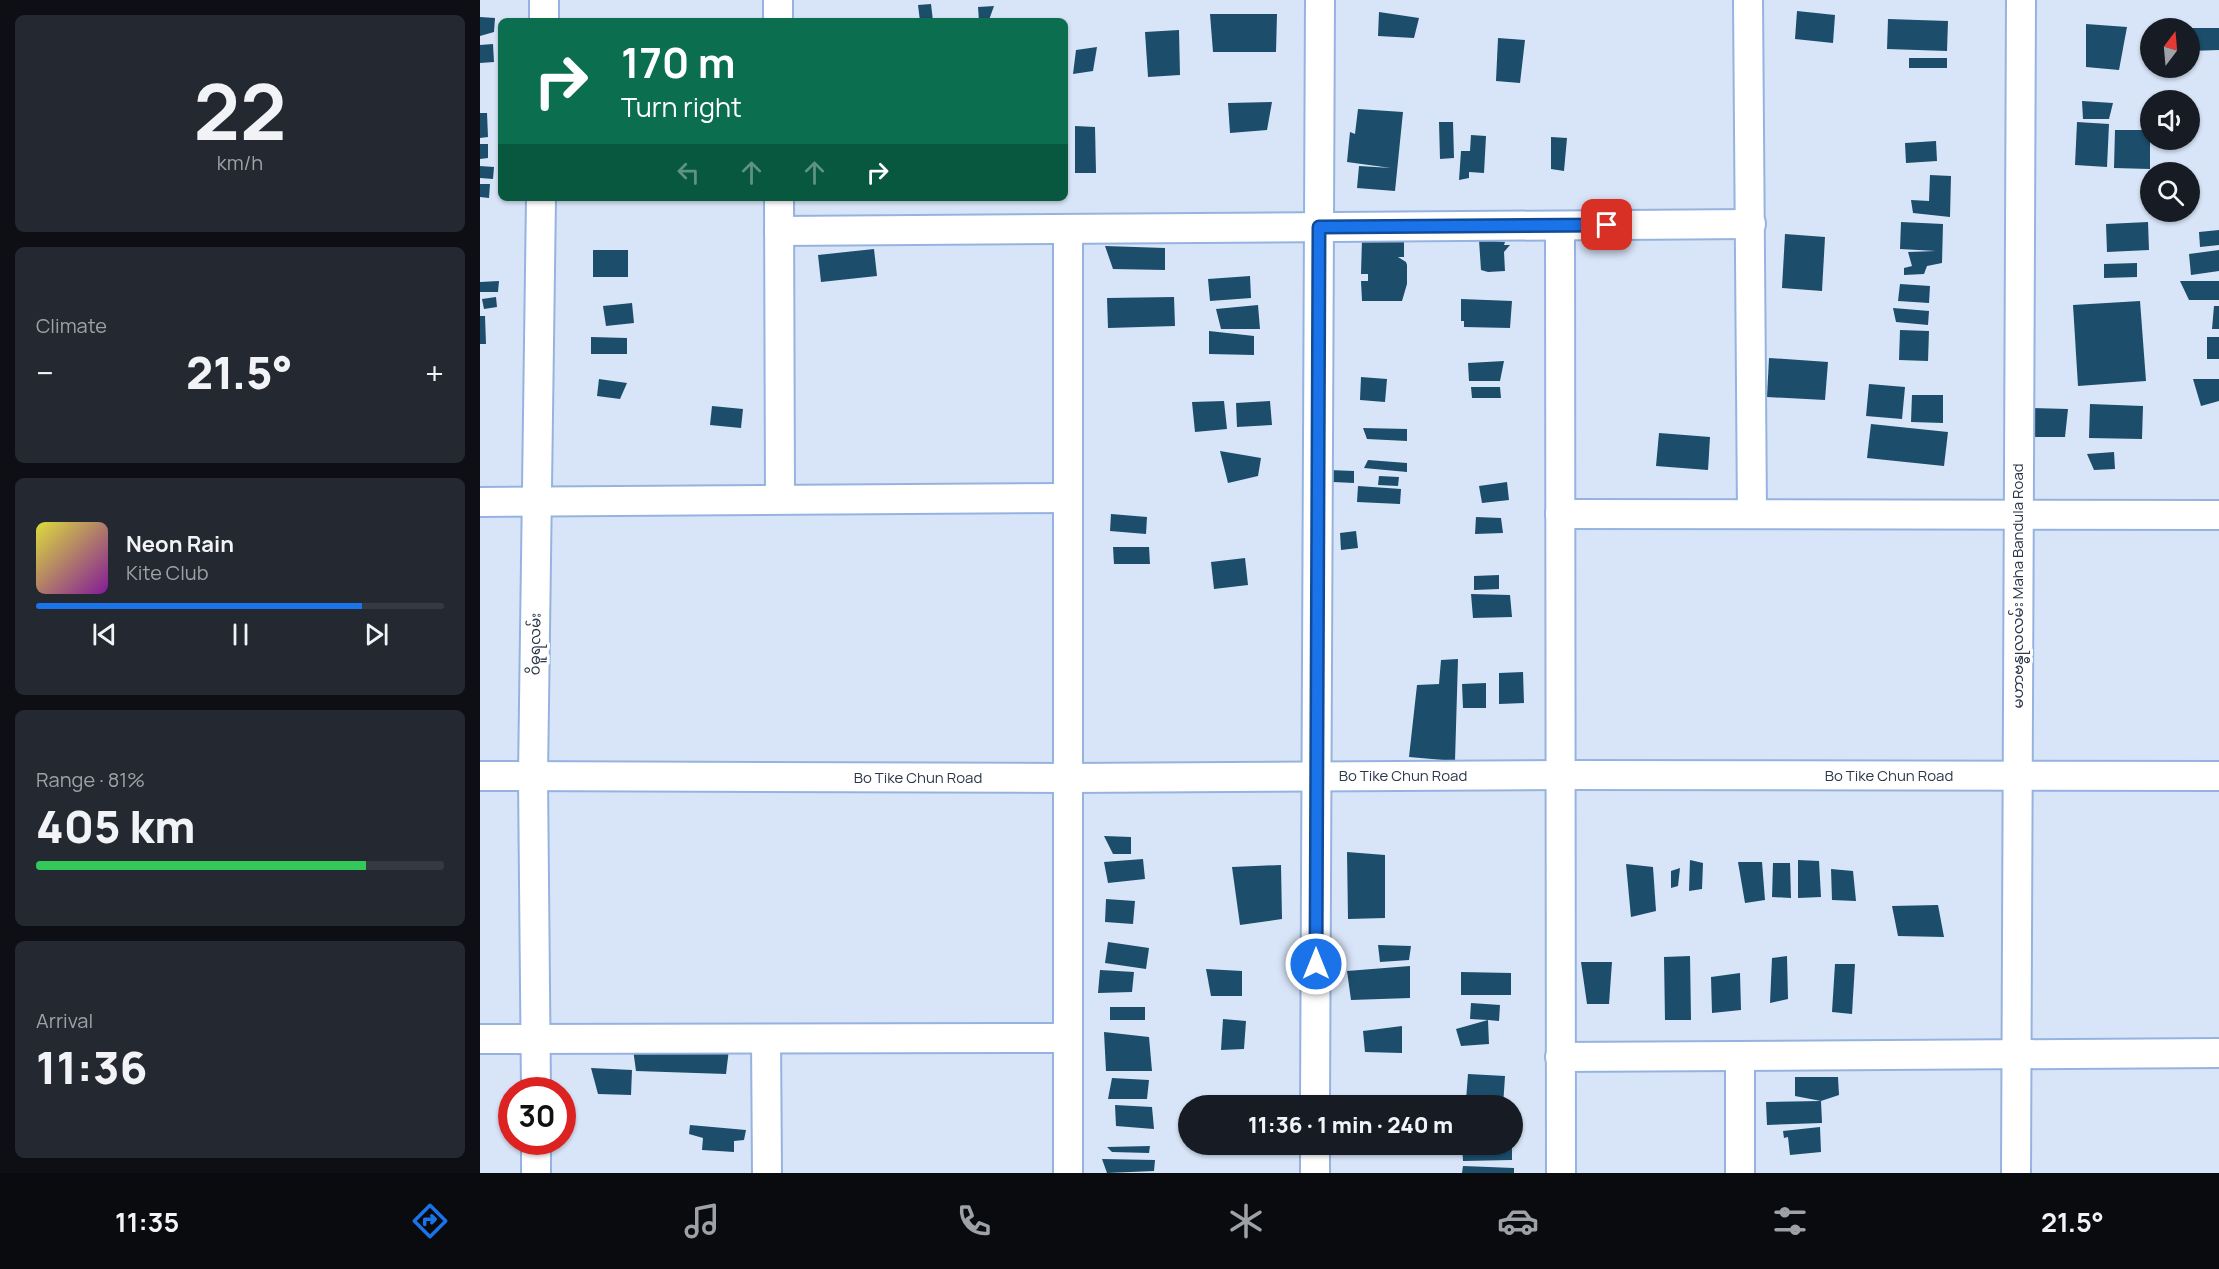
<!DOCTYPE html>
<meta charset="utf-8">
<style>
:root{--surface:#171b24;--page:#242831;--text:#f1f3f6;--muted:#9ea1a6;--line:#363941;--accent:#1a73e8}
body{margin:0;font-family:Manrope,"Noto Sans Myanmar",sans-serif;background:var(--page);color:var(--text);height:100vh;display:flex;flex-direction:column;font-size:22px;white-space:nowrap}
*{box-sizing:border-box;margin:0}
p{font-size:20px;color:var(--muted)}
.icon{flex:none;width:33px;height:33px;fill:none;stroke:currentColor;stroke-width:2;stroke-linecap:round;stroke-linejoin:round}
.map{position:relative;flex:1;overflow:hidden}
.side{display:flex;flex-direction:column;gap:15px;padding:15px;background:#0d0f14;width:480px}
.side>*{flex:none}
.guide{position:absolute;left:18px;top:18px;width:570px;height:183px;border-radius:9px;box-shadow:0 2px 4px #0004;background:#0b6e4f;color:#fff;overflow:hidden}
.needle{width:39px;rotate:16deg}
.tools{position:absolute;left:1660px;top:18px;display:grid;gap:12px}
.tools a{display:grid;place-items:center;width:60px;height:60px;border-radius:50%;background:var(--surface);box-shadow:0 2px 4px #0004;font-size:30px}
.speed{position:absolute;left:18px;top:1077px;display:flex;gap:12px;font-size:30px;font-weight:700;text-align:center}
.speed>*{display:grid;place-content:center;width:78px;height:78px;border-radius:50%;background:var(--surface);box-shadow:0 2px 4px #0004;line-height:1}
.speed .limit{border:9px solid #d22;background:#fff;color:#111}
.pin{position:absolute;display:grid;place-items:center;width:51px;height:51px;color:#fff;margin:-26px;border-radius:12px;box-shadow:0 3px 9px #0006}
.me{position:absolute;width:66px;margin:-33px;rotate:0deg;stroke-linejoin:round;filter:drop-shadow(0 0 4px #0008)}
.turn{display:flex;align-items:center;gap:21px;height:126px;padding:0 24px;font-size:27px}
.turn .icon{width:78px;height:78px;stroke-width:2.5}
.turn b{display:block;font-size:42px;line-height:51px}
.lanes{display:flex;align-items:center;height:57px;padding:0 24px;background:#0003;justify-content:center;gap:30px;direction:ltr}
.lanes .off{opacity:.35}
.big{font-size:45px;font-weight:800;line-height:1.1}
.side .tile{flex:1;display:flex;flex-direction:column;justify-content:center;gap:9px;min-width:0;padding:0 21px;border-radius:9px;background:var(--page)}
.side .dial{align-items:center;gap:0}
.dial b{font-size:78px;line-height:1}
.song{display:flex;align-items:center;gap:18px}
.cover{width:72px;height:72px;border-radius:9px;background:linear-gradient(135deg,hsl(60 70% 55%),hsl(290 70% 35%))}
.played{height:6px;border-radius:3px;background:linear-gradient(90deg,var(--accent) 80%,var(--line) 80%)}
.keys{display:flex;justify-content:space-around;direction:ltr}
.heat{display:flex;justify-content:space-between;align-items:center;font-size:33px;direction:ltr}
.charge{height:9px;border-radius:4px;background:linear-gradient(90deg,#34c759 81%,var(--line) 0)}
.trip{position:absolute;left:698px;top:1095px;width:345px;height:60px;border-radius:30px;background:var(--surface);box-shadow:0 2px 4px #0004;font-weight:800;line-height:60px;text-align:center}
.dock{display:flex;height:96px;justify-content:space-around;align-items:center;background:#090b0e;color:var(--muted)}
.dock .icon{width:42px;height:42px}
.dock .on{color:var(--accent)}
.dock b{font-size:27px;color:var(--text)}
main{display:flex;flex:1;min-height:0}
.map>svg:first-child{display:block}
.building{fill:#1c4d6b}
.lines{fill:none;stroke-linecap:round;stroke-linejoin:round}
.minor-casing{stroke:#96b3e0;stroke-width:32}
.minor{stroke:#fff;stroke-width:28}
.route-casing{stroke:#114b97;stroke-width:15}
.route{stroke:#1a73e8;stroke-width:10}
.labels{text-anchor:middle;stroke-width:6;stroke-linejoin:round;paint-order:stroke}
.street-label{font-size:15px;fill:#2c374a;stroke:#fff}
</style>
<main>
<section class="side">
<div class="tile dial"><b>22</b><p>km/h</p></div>
<div class="tile"><p>Climate</p>
<div class="heat"><a>−</a><b class="big">21.5°</b><a>+</a></div>
</div>
<div class="tile">
<div class="song"><i class="cover"></i><div><b>Neon Rain</b><p>Kite Club</p></div></div>
<div class="played"></div>
<div class="keys"><svg class="icon" aria-label="previous" viewBox="0 0 24 24"><path d="M18 5L8 12l10 7zM5 5v14"/></svg><svg class="icon" aria-label="pause" viewBox="0 0 24 24"><path d="M8 5v14M16 5v14"/></svg><svg class="icon" aria-label="next" viewBox="0 0 24 24"><path d="M6 5l10 7-10 7zM19 5v14"/></svg></div>
</div>
<div class="tile"><p>Range · 81%</p><b class="big">405 km</b><div class="charge"></div></div>
<div class="tile"><p>Arrival</p><b class="big">11:36</b></div>
</section>
<div class="map">
<svg width="1739" height="1173" viewBox="0 0 1739 1173">
<rect width="100%" height="100%" fill="#d8e5f8"/>
<g class="building">
<polygon points="451,4 453,21 440,21 438,5"/>
<polygon points="514,6 509,20 499,21 498,7"/>
<polygon points="1317,11 1355,15 1353,43 1315,39"/>
<polygon points="899,12 939,18 934,38 898,36"/>
<polygon points="730,14 797,14 796,52 733,52"/>
<polygon points="0,17 15,18 14,32 0,36"/>
<polygon points="1408,19 1468,21 1467,51 1407,49"/>
<polygon points="1606,24 1647,27 1639,70 1606,67"/>
<polygon points="1710,28 1739,28 1739,50 1710,51"/>
<polygon points="699,30 700,75 668,77 665,32"/>
<polygon points="1018,38 1045,40 1040,83 1016,81"/>
<polygon points="585,40 587,40 588,65 585,65"/>
<polygon points="13,44 14,62 0,63 0,45"/>
<polygon points="617,47 613,71 593,74 596,50"/>
<rect x="1429" y="58" width="38" height="10"/>
<polygon points="1602,101 1633,103 1629,119 1603,119"/>
<polygon points="792,102 787,130 750,133 748,103"/>
<polygon points="878,109 923,112 915,191 877,188 879,166 911,168 867,162 870,132 875,134"/>
<polygon points="0,113 7,113 8,137 0,138"/>
<polygon points="959,122 973,122 974,158 960,159"/>
<polygon points="1597,122 1629,124 1627,167 1595,165"/>
<polygon points="595,126 615,127 616,173 595,173"/>
<polygon points="1635,130 1670,130 1670,169 1634,168"/>
<polygon points="991,135 1006,136 1004,173 989,172 989,178 979,180 981,151 990,151"/>
<polygon points="1071,137 1087,138 1084,171 1071,169"/>
<polygon points="1456,141 1457,161 1426,163 1425,143"/>
<polygon points="0,144 8,144 8,158 0,159"/>
<polygon points="0,166 14,167 13,179 0,178"/>
<polygon points="1450,175 1471,176 1470,217 1433,213 1431,200 1449,201"/>
<polygon points="0,184 10,184 9,198 0,197"/>
<polygon points="1421,222 1463,224 1462,263 1447,266 1444,274 1424,275 1424,268 1432,266 1428,252 1456,251 1420,249"/>
<polygon points="1668,222 1669,250 1627,252 1626,224"/>
<polygon points="1739,230 1739,245 1720,247 1719,232"/>
<polygon points="1305,234 1345,237 1342,291 1302,288"/>
<polygon points="882,239 922,240 921,242 924,242 924,257 918,257 926,262 927,265 927,284 922,301 882,301 881,281 888,281 888,274 881,274"/>
<polygon points="999,240 1025,242 1024,245 1030,245 1024,252 1025,271 1008,272 1001,270"/>
<polygon points="625,246 685,248 685,270 633,269"/>
<polygon points="394,249 397,276 341,282 338,255"/>
<rect x="113" y="250" width="35" height="27"/>
<polygon points="1739,250 1739,271 1711,275 1709,254"/>
<polygon points="1657,263 1657,277 1624,278 1624,264"/>
<polygon points="770,276 771,298 730,301 728,279"/>
<polygon points="19,281 18,292 0,292 0,282"/>
<polygon points="1700,281 1739,281 1739,300 1709,300"/>
<polygon points="1420,284 1450,286 1449,303 1418,301"/>
<polygon points="16,297 17,307 4,309 2,299"/>
<polygon points="694,297 695,326 628,328 627,298"/>
<polygon points="981,299 1032,301 1030,328 984,327 984,321 981,321"/>
<polygon points="1660,301 1666,381 1598,386 1593,305"/>
<polygon points="152,303 154,323 126,326 123,306"/>
<polygon points="778,305 780,329 741,329 736,309"/>
<polygon points="1734,306 1739,306 1739,329 1732,329"/>
<polygon points="1413,308 1449,311 1448,325 1416,322"/>
<polygon points="0,316 5,316 6,344 0,344"/>
<polygon points="1420,330 1449,331 1448,361 1419,360"/>
<polygon points="729,331 774,336 774,355 729,354"/>
<polygon points="111,337 147,338 147,354 111,354"/>
<rect x="1727" y="337" width="12" height="22"/>
<polygon points="1289,358 1348,362 1345,400 1287,397"/>
<polygon points="1024,361 1020,381 989,381 988,363"/>
<polygon points="881,377 907,379 905,402 880,400"/>
<polygon points="119,379 147,383 140,399 117,396"/>
<polygon points="1713,379 1739,379 1739,401 1721,406"/>
<polygon points="1389,384 1425,387 1422,419 1386,416"/>
<polygon points="991,387 1020,387 1021,398 992,398"/>
<polygon points="1432,395 1463,395 1463,423 1431,422"/>
<polygon points="744,401 747,429 715,432 712,402"/>
<polygon points="790,401 792,425 757,427 756,403"/>
<polygon points="1610,404 1663,406 1662,439 1609,438"/>
<polygon points="232,406 263,409 261,428 230,425"/>
<polygon points="1550,408 1588,409 1585,437 1550,437"/>
<polygon points="1391,424 1468,432 1464,466 1387,458"/>
<polygon points="883,428 927,429 927,441 887,439"/>
<polygon points="1179,433 1230,437 1228,470 1176,466"/>
<polygon points="740,451 781,458 778,476 748,483"/>
<polygon points="1634,452 1635,469 1614,470 1607,454"/>
<polygon points="888,460 927,463 927,472 884,468"/>
<polygon points="849,470 874,471 874,483 853,482"/>
<polygon points="899,476 919,477 918,486 898,485"/>
<polygon points="1027,482 1029,500 1002,503 999,486"/>
<polygon points="878,486 921,489 920,504 877,502"/>
<polygon points="631,514 667,517 666,534 630,531"/>
<polygon points="996,517 1021,518 1023,533 995,534"/>
<polygon points="876,531 878,548 861,550 860,533"/>
<polygon points="633,547 669,547 670,564 634,564"/>
<polygon points="765,558 768,585 734,589 731,562"/>
<polygon points="1019,575 1019,589 994,590 994,576"/>
<polygon points="991,594 1030,595 1032,617 993,618"/>
<polygon points="978,659 975,761 929,757 937,685 959,684 961,660"/>
<polygon points="1043,672 1044,703 1019,704 1019,673"/>
<polygon points="1006,683 1006,708 983,708 982,684"/>
<polygon points="624,836 651,837 651,854 633,854"/>
<polygon points="867,852 905,855 905,918 868,919"/>
<polygon points="663,859 665,879 628,883 624,862"/>
<polygon points="1210,860 1223,863 1222,889 1209,891"/>
<polygon points="1318,860 1339,861 1341,897 1318,898"/>
<polygon points="1258,862 1282,862 1285,900 1265,903"/>
<polygon points="1293,863 1310,863 1311,898 1292,897"/>
<polygon points="1146,864 1173,867 1176,911 1151,917"/>
<polygon points="801,865 802,919 760,925 752,867"/>
<polygon points="1200,868 1198,886 1191,888 1191,871"/>
<polygon points="1351,869 1373,871 1376,901 1352,900"/>
<polygon points="626,899 655,901 653,924 625,922"/>
<polygon points="1458,905 1464,937 1418,936 1412,906"/>
<polygon points="628,942 669,948 666,969 625,963"/>
<polygon points="898,945 931,946 929,960 900,962"/>
<polygon points="1210,956 1211,1020 1185,1020 1184,957"/>
<polygon points="1307,956 1308,999 1290,1003 1292,958"/>
<polygon points="1101,962 1132,962 1129,1004 1107,1004"/>
<polygon points="1355,964 1375,964 1372,1014 1352,1012"/>
<polygon points="930,966 930,998 871,1000 867,971"/>
<polygon points="726,969 762,971 762,996 731,996"/>
<polygon points="620,970 654,972 652,992 618,993"/>
<polygon points="981,972 1031,973 1031,995 981,995"/>
<polygon points="1260,973 1261,1010 1232,1013 1231,977"/>
<polygon points="991,1003 1020,1005 1019,1021 1008,1020 1009,1044 981,1046 976,1029 1008,1020 990,1019"/>
<rect x="630" y="1007" width="35" height="13"/>
<polygon points="743,1019 766,1021 764,1049 741,1050"/>
<polygon points="922,1026 922,1053 885,1052 883,1031"/>
<polygon points="624,1032 669,1037 672,1071 626,1071"/>
<polygon points="153,1049 249,1049 246,1074 156,1071"/>
<polygon points="111,1068 152,1070 151,1095 118,1094"/>
<polygon points="988,1074 1025,1076 1023,1106 981,1106 981,1101 1000,1101 986,1100"/>
<polygon points="1315,1077 1358,1077 1359,1095 1341,1101 1342,1123 1287,1125 1286,1102 1341,1101 1315,1096"/>
<polygon points="632,1078 669,1080 667,1099 628,1099"/>
<polygon points="635,1105 672,1107 674,1129 636,1126"/>
<polygon points="210,1125 266,1130 264,1140 254,1141 254,1152 222,1150 223,1138 209,1134"/>
<polygon points="1340,1127 1341,1152 1310,1155 1308,1137 1304,1138 1303,1131"/>
<polygon points="982,1144 1032,1144 1032,1160 983,1161"/>
<polygon points="670,1146 669,1153 632,1152 627,1147"/>
<polygon points="622,1159 675,1160 674,1171 627,1173"/>
<polygon points="983,1166 1034,1168 1034,1173 982,1173"/>
</g>
<g class="lines">
<g class="minor-casing">
<g id="minor">
<polyline points="298,0 298,21"/>
<polyline points="1268,0 1272,514"/>
<polyline points="64,21 64,0"/>
<polyline points="299,198 300,499"/>
<polyline points="1080,226 1081,1173"/>
<polyline points="588,229 588,1173"/>
<polyline points="299,231 1271,224"/>
<polyline points="0,502 588,498"/>
<polyline points="1080,514 1739,515"/>
<polyline points="0,776 588,778 1080,775 1739,776"/>
<polyline points="0,1039 588,1038"/>
<polyline points="286,1039 287,1173"/>
<polyline points="1080,1057 1739,1053"/>
<polyline points="56,1090 53,777 61,198"/>
<polyline points="835,1106 840,0"/>
<polyline points="56,1173 56,1142"/>
<polyline points="835,1173 835,1144"/>
<polyline points="1260,1173 1260,1056"/>
<polyline points="1536,1173 1541,0"/>
</g>
</g>
<use href="#minor" class="minor"/>
</g>
<g class="lines">
<g class="route-casing">
<polyline id="route" points="836,964 839,227 1127,225"/>
</g>
<use href="#route" class="route"/>
</g>
<g class="labels">
<g class="street-label">
<text transform="translate(1538 586) rotate(-90)" y="5">မဟာဗန္ဓုလလမ်း Maha Bandula Road</text>
<text transform="translate(55 644) rotate(-89)" y="5">ဝိဓူရလမ်း</text>
<text x="923" y="781">Bo Tike Chun Road</text>
<text x="1409" y="781">Bo Tike Chun Road</text>
<text x="438" y="783">Bo Tike Chun Road</text>
</g>
</g>
</svg>
<div class="tools">
<a><svg class="needle" viewBox="-14 -14 28 28"><path d="M0-13l5 13h-10z" fill="#e53935"/><path d="M0 13l5-13h-10z" fill="#9ea1a6"/></svg></a>
<a><svg class="icon" aria-label="sound" viewBox="0 0 24 24"><path d="M4 9h4l5-4v14l-5-4H4zM17 9q2 3 0 6"/></svg></a>
<a><svg class="icon" aria-label="search" viewBox="0 0 24 24"><circle cx="10" cy="10" r="6"/><path d="M15 15l6 6"/></svg></a>
</div>
<div class="speed"><div class="limit">30</div></div>
<div class="pin" style="left:1127px;top:225px;background:#d93025"><svg class="icon" aria-label="arrive" viewBox="0 0 24 24"><path d="M6 21V4h12l-3 4 3 4H6"/></svg></div>
<svg class="me" style="left:836px;top:964px" viewBox="-20 -20 40 40"><circle r="17" fill="#1a73e8" stroke="#fff" stroke-width="3"/><path d="M0-11L8 9 0 5-8 9z" fill="#fff"/></svg>
<div class="trip">11:36 · 1 min · 240 m</div>
<div class="guide">
<div class="turn"><svg class="icon" aria-label="right" viewBox="0 0 24 24"><path d="M7 20v-9h11M14 6l5 5-5 5"/></svg><div><b>170 m</b>Turn right</div></div>
<div class="lanes"><svg class="icon off" aria-label="left" viewBox="0 0 24 24"><path d="M17 20v-9H6M10 6l-5 5 5 5"/></svg><svg class="icon off" aria-label="ahead" viewBox="0 0 24 24"><path d="M12 20V5M6 11l6-6 6 6"/></svg><svg class="icon off" aria-label="ahead" viewBox="0 0 24 24"><path d="M12 20V5M6 11l6-6 6 6"/></svg><svg class="icon" aria-label="right" viewBox="0 0 24 24"><path d="M7 20v-9h11M14 6l5 5-5 5"/></svg></div>
</div>
</div>
</main>
<nav class="dock">
<b>11:35</b>
<svg class="icon on" aria-label="directions" viewBox="0 0 24 24"><path d="M12 3l9 9-9 9-9-9zM9 14v-3h6M13 9l2 2-2 2"/></svg>
<svg class="icon" aria-label="music" viewBox="0 0 24 24"><path d="M9 18V5l10-2v13"/><circle cx="6" cy="18" r="3"/><circle cx="16" cy="16" r="3"/></svg>
<svg class="icon" aria-label="phone" viewBox="0 0 24 24"><path d="M5 4h4l2 5-3 2q2 4 5 5l2-3 5 2v4C11 20 4 13 5 4z"/></svg>
<svg class="icon" aria-label="climate" viewBox="0 0 24 24"><path d="M12 3v18M4 7l16 10M4 17L20 7"/></svg>
<svg class="icon" aria-label="car" viewBox="0 0 24 24"><path d="M5 17H2v-5l4-1 3-4h7l3 4 3 1v5h-3M9 17h6M6 11h13"/><circle cx="7" cy="17" r="2"/><circle cx="17" cy="17" r="2"/></svg>
<svg class="icon" aria-label="filters" viewBox="0 0 24 24"><path d="M4 7h16M4 17h16"/><circle cx="9" cy="7" r="2"/><circle cx="15" cy="17" r="2"/></svg>
<b>21.5°</b>
</nav>
